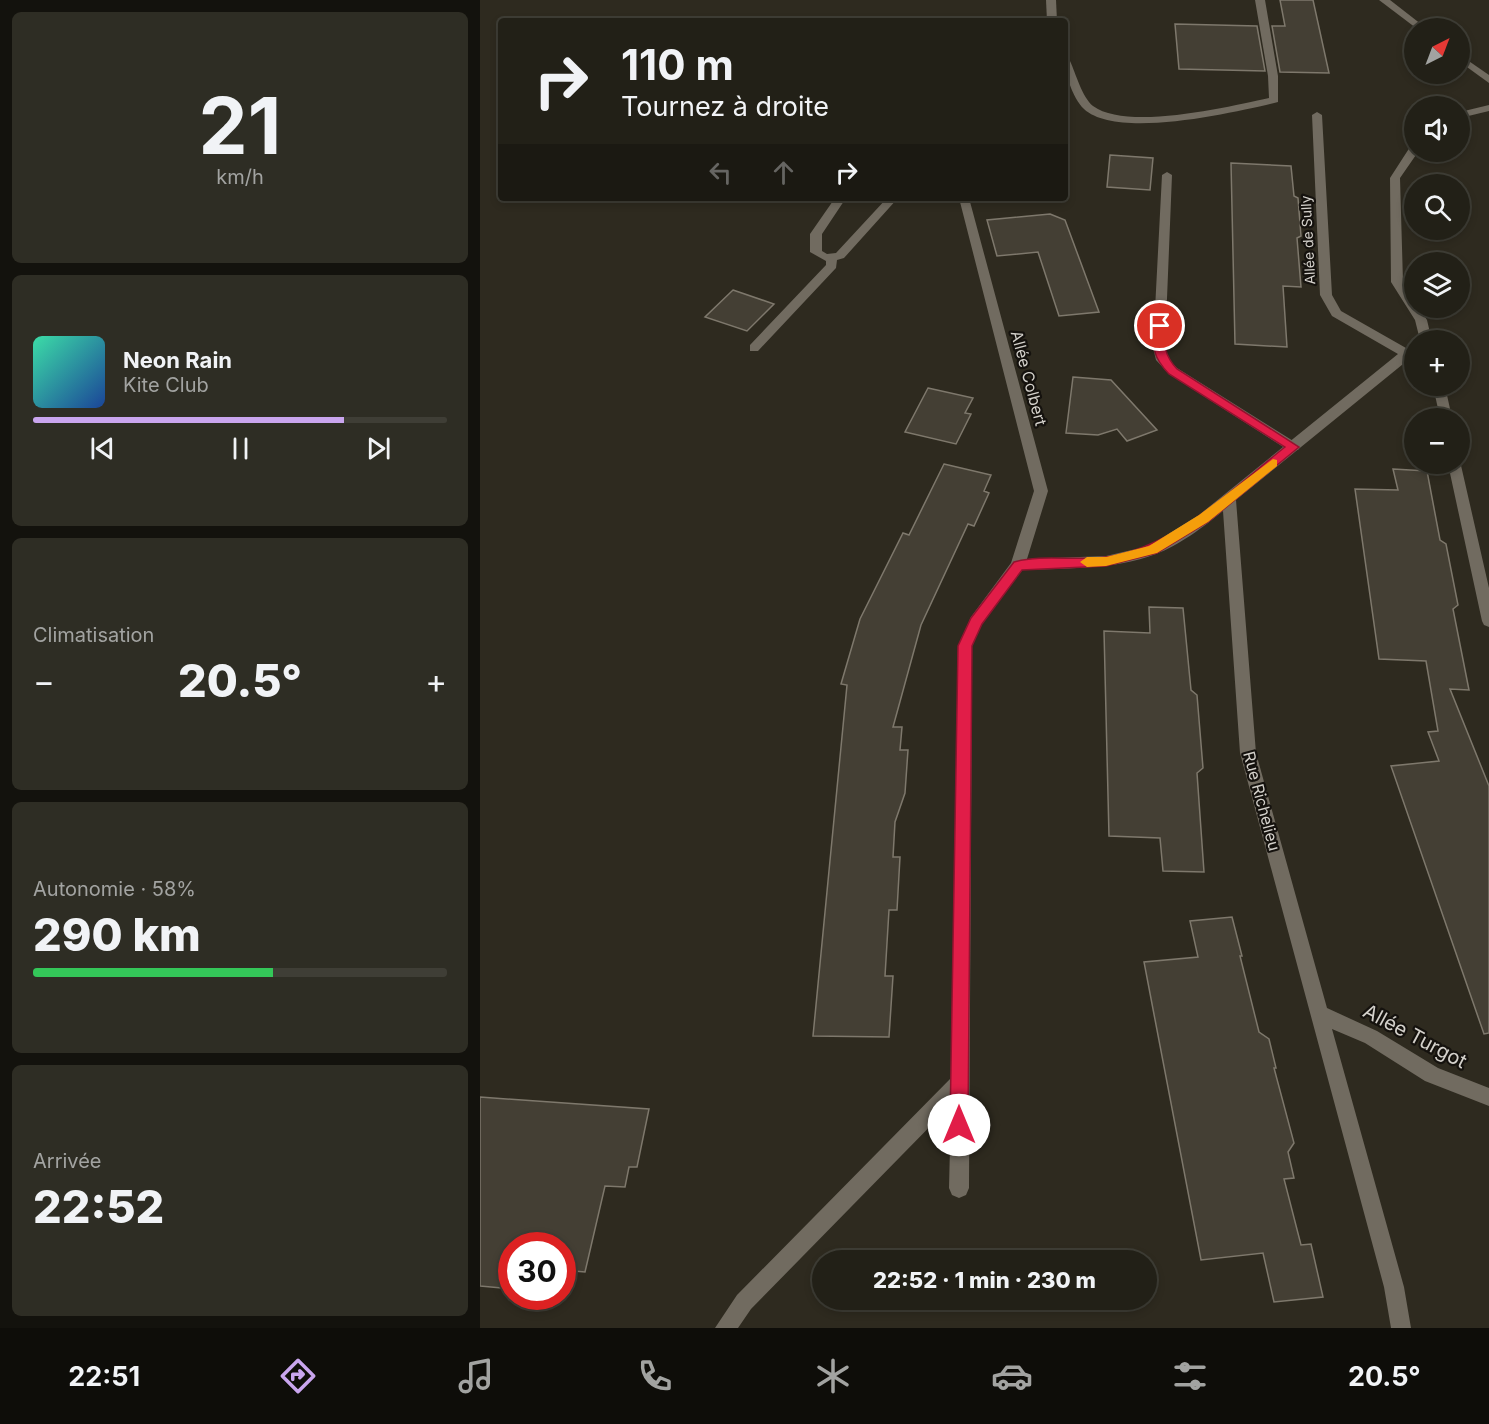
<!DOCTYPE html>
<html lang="fr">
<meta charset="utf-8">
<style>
:root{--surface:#222017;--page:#2e2d24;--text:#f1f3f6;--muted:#a2a3a1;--line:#3f3e36;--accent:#c9a5ee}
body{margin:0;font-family:Inter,sans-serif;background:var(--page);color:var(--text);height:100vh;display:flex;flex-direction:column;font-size:22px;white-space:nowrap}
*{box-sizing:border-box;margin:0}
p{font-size:20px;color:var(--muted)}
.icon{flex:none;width:33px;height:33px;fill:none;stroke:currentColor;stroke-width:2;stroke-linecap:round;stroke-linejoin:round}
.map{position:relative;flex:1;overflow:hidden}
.sheet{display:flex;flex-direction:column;gap:12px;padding:12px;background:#13120d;width:480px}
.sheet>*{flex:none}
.hud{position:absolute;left:18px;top:18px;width:570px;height:183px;border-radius:6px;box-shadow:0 3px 9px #0003,0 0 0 2px var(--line);background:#222017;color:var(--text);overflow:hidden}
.needle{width:39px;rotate:42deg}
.tools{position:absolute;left:924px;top:18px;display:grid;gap:12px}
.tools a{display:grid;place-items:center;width:66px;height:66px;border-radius:50%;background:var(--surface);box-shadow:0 3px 9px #0003,0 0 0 2px var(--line);font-size:30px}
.speed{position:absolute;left:18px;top:1232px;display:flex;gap:12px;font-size:30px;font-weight:700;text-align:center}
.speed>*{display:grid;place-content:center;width:78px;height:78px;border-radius:50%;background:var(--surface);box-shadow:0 3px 9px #0003,0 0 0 2px var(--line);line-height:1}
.speed .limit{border:9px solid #d22;background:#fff;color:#111}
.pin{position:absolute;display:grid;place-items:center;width:51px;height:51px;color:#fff;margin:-26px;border:3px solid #fff;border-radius:50%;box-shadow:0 2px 6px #0007}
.me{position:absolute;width:66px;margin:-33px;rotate:0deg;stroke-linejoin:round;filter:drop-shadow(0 0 4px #0008)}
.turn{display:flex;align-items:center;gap:21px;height:126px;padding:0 24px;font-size:27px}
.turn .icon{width:78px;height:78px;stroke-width:2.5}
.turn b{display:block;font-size:42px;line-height:51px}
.lanes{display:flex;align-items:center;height:57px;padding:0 24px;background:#0003;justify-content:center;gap:30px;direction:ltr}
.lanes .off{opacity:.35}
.big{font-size:45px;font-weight:800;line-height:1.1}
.sheet .tile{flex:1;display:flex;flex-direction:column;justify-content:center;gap:9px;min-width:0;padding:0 21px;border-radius:9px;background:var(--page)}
.sheet .dial{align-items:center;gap:0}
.dial b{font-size:78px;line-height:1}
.song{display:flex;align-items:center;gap:18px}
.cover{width:72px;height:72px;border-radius:9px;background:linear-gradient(135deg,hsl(160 70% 55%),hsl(220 70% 35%))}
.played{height:6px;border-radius:3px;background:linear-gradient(90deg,var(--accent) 75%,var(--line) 75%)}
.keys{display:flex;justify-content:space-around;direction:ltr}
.heat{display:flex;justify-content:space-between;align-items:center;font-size:33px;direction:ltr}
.charge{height:9px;border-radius:4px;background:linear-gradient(90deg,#34c759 58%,var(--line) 0)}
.trip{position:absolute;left:332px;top:1250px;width:345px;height:60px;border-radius:30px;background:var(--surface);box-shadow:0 3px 9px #0003,0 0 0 2px var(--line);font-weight:800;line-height:60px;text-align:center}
.tabs{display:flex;height:96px;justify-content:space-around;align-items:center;background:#0e0d09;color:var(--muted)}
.tabs .icon{width:42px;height:42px}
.tabs .current{color:var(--accent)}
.tabs b{font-size:27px;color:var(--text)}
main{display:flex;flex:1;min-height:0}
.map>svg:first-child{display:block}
.building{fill:#443f34;stroke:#7e786c;stroke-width:1.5}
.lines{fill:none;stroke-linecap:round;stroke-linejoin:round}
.service{fill:#716b60;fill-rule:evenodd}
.minor{fill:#716b60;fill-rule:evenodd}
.tertiary{fill:#716b60;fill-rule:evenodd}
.route{fill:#e11d48;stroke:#92132f;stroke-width:1.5}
.slow{fill:#f59e0b}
.labels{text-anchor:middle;stroke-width:4.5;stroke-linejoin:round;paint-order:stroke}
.far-street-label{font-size:14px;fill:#d4d1cb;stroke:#15120e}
.street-label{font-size:16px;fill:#d4d1cb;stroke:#15120e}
.near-street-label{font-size:20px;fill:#d4d1cb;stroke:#15120e}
</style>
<main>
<section class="sheet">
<div class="tile dial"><b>21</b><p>km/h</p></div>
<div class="tile">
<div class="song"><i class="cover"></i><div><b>Neon Rain</b><p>Kite Club</p></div></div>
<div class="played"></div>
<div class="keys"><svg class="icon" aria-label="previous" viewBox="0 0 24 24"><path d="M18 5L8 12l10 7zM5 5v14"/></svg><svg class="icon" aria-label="pause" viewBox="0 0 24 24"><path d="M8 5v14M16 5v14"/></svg><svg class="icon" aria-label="next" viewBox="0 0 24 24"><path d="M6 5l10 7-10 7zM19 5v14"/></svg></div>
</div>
<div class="tile"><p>Climatisation</p>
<div class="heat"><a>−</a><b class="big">20.5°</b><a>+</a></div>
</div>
<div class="tile"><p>Autonomie · 58%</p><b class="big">290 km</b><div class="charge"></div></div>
<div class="tile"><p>Arrivée</p><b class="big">22:52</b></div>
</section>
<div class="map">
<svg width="1009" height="1328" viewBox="0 0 1009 1328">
<rect width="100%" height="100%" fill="#2e2a1f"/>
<g class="building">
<polygon points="800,0 833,0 849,73 800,72 792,26 805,26"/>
<polygon points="695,24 777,26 785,71 699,69"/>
<polygon points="630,155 673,158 670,190 627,187"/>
<polygon points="751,163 811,166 814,196 818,198 821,236 817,238 821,287 803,286 807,347 755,344"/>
<polygon points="570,214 585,220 619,312 579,316 558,252 517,256 507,220"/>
<polygon points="253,290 294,304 267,331 225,317"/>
<polygon points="593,377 631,380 677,430 647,441 637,429 618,435 586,433"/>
<polygon points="448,388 493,398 485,413 491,414 476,444 425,432"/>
<polygon points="464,464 511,475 504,491 509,493 494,526 488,524 441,625 413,727 422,727 420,750 428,750 425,793 415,822 413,857 420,857 417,910 409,910 405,976 413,976 409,1037 333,1036 367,685 361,684 380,619 423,533 429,535"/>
<polygon points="913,469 947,471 960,540 966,544 978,605 973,609 989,690 970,689 1009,786 1009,1033 1004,1034 911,766 959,761 948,732 958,731 946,661 899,659 875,489 918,490"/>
<polygon points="669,607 703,608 711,690 717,695 723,768 717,773 724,872 683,871 680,838 629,836 624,631 670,633"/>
<polygon points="752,917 762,956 760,956 779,1032 789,1039 796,1068 794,1068 814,1143 808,1152 814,1178 804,1179 821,1245 831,1244 843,1297 794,1302 783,1253 721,1260 664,962 718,957 710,921"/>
<polygon points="0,1097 169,1109 157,1167 149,1167 145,1187 125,1186 105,1272 82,1270 82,1245 32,1245 32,1289 0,1286"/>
</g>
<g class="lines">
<g class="service">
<polygon points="687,172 692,175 685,348 688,359 697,368 818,444 820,447 818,450 808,450 689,374 676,360 673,348 682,175"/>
<polygon points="355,198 366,198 342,234 342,251 347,254 356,253 407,198 418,198 364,258 357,260 356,268 278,351 270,351 270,345 346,265 346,261 330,252 330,234"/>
</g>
<g class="minor">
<polygon points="566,0 576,0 577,21 567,21"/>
<path d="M 775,0 L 785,0 L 798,76 L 798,102 C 756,112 637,140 604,109 C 592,97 585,74 585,58 L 590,61 C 596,74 602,97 613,106 C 647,131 748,107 789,98 L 788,76 Z"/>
<polygon points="1009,105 1009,111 980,118 980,112"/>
<path d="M 837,112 L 842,115 L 852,295 L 861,311 L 926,348 L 934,344 L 934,362 L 928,360 L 756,500 L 776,753 L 847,1008 L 897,1031 L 958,1068 L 1009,1088 L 1009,1106 L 945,1081 L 885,1043 L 852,1029 L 924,1287 L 931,1328 L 911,1328 L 904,1287 L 760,753 L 743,511 C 725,526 698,546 676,554 C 634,570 586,568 542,570 L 502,624 L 492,646 L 489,1188 L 486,1195 L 479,1198 L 472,1195 L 469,1188 L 471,1105 L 271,1309 L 258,1328 L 235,1328 L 257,1295 L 471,1078 L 478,646 L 491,617 L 531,563 L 554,491 L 479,198 L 489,198 L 568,491 L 547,559 L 626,556 L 669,546 L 719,515 L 918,354 L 852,316 L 840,295 L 832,115 Z"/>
<polygon points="934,146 934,152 938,152 920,178 923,282 934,300 934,308 939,308 947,320 951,337 948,340 935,340 939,336 935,320 911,282 910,178 930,147"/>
<polygon points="953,386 965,386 972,418 960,418"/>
<polygon points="980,461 1009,588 1009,627 1004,625 1002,621 968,464 980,464"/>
</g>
<g class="tertiary">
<polygon points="899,0 910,0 946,28 936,28"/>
<polygon points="980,55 1009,75 1009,83 980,62"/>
</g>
</g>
<path class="route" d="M 680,323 L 685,326 C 684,345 684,355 697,369 L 819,447 L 728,522 L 677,553 L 626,566 L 542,570 L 502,624 L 492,646 L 488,1125 L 485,1131 L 479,1133 L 473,1131 L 470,1125 L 478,646 L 491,618 L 534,562 C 561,554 597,561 626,557 C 696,547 752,489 805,447 L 689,374 C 673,357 673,350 674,326 Z"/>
<polygon class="slow" points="793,459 797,460 797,466 728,522 677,553 626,566 607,567 600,562 607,557 626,557 669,546 719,515"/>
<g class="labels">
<g class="far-street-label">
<text transform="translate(828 240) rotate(-93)" y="5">Allée de Sully</text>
</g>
<g class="street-label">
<text transform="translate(549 378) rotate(75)" y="6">Allée Colbert</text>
<text transform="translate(782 801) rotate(75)" y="6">Rue Richelieu</text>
</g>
<g class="near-street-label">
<text transform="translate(935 1036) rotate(28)" y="7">Allée Turgot</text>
</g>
</g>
</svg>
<div class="tools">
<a><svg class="needle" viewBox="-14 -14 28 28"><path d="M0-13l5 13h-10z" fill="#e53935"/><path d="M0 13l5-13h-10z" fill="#a2a3a1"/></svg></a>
<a><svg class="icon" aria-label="sound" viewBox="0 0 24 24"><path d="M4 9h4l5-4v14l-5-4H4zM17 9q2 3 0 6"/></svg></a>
<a><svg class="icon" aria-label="search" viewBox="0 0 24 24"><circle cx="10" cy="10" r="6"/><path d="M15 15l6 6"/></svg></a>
<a><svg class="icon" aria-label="layers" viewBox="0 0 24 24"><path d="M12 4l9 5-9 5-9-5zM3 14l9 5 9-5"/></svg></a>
<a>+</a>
<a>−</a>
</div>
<div class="speed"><div class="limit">30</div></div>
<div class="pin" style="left:680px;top:326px;background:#d93025"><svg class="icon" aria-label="arrive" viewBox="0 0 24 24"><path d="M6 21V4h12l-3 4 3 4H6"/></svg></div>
<svg class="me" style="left:479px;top:1125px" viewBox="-20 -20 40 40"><circle r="19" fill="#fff"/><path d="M0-13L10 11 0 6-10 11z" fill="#e11d48"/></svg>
<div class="trip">22:52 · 1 min · 230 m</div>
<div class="hud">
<div class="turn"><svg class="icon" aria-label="right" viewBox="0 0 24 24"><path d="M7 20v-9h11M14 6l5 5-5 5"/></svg><div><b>110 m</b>Tournez à droite</div></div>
<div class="lanes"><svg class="icon off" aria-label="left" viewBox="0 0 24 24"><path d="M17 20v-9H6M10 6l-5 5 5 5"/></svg><svg class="icon off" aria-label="ahead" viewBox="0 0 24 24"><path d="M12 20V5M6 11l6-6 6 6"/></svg><svg class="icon" aria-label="right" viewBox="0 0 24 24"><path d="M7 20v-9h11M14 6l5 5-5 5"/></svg></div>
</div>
</div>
</main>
<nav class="tabs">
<b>22:51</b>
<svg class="icon current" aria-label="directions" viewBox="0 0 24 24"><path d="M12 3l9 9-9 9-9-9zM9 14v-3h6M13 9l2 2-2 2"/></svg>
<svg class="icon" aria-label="music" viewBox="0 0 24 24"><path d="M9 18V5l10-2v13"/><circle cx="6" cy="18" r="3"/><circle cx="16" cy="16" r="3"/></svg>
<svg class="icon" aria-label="phone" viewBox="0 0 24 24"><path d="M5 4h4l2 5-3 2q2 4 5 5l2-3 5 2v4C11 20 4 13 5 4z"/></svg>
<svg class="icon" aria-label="climate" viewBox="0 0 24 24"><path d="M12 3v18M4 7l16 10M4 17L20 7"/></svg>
<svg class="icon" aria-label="car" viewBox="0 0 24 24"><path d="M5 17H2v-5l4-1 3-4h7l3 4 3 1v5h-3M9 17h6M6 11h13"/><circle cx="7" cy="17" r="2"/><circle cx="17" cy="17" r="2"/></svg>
<svg class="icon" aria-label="filters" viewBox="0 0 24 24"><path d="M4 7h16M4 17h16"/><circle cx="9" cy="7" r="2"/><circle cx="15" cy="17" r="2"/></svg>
<b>20.5°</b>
</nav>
